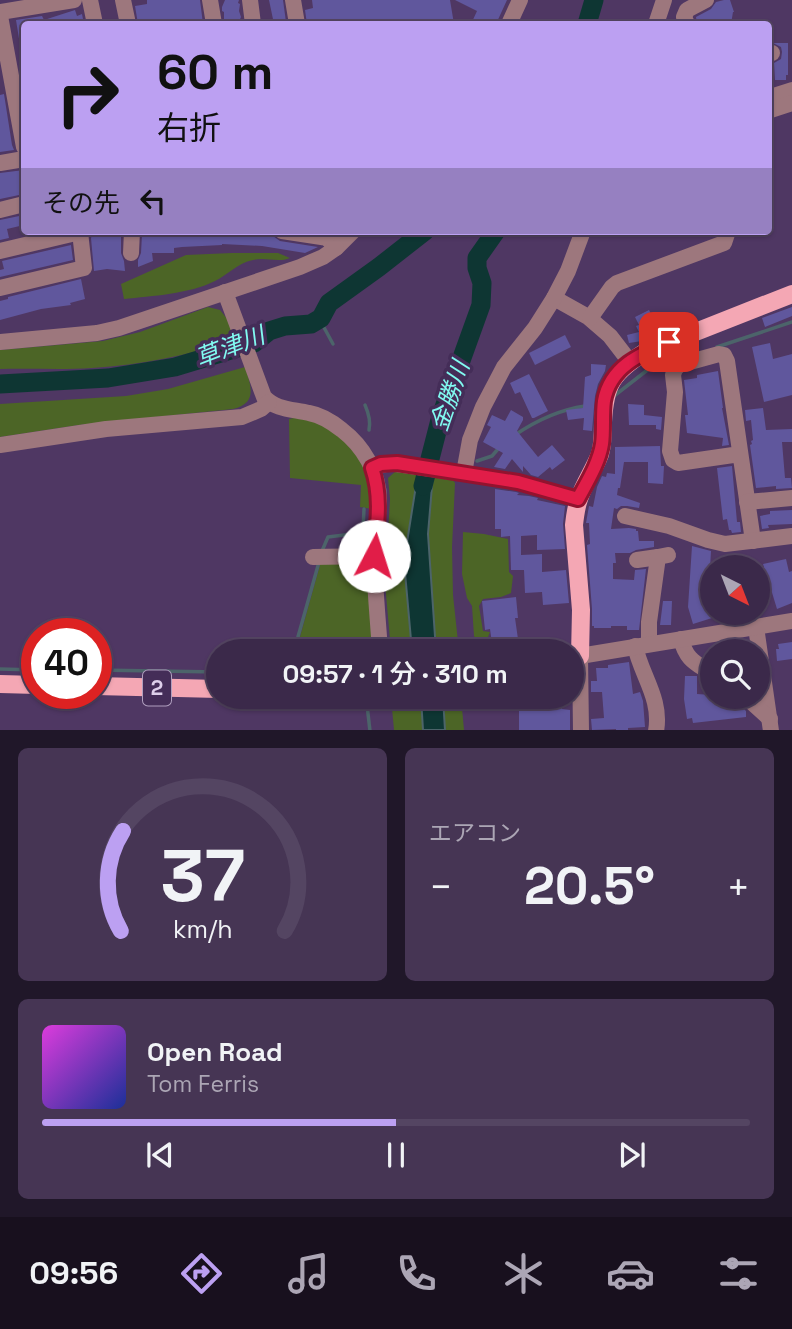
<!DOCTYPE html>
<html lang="ja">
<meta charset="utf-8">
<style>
:root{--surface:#3b294a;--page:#463554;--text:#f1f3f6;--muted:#aca6b5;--line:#544562;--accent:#bca0f2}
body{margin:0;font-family:"Space Grotesk","Noto Sans JP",sans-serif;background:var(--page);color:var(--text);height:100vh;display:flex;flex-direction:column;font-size:26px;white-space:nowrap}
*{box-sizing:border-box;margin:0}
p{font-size:23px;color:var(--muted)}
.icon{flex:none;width:38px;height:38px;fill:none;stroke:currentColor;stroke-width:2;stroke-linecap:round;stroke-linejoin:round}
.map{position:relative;height:730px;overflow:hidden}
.details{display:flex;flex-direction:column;gap:18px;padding:18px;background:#201729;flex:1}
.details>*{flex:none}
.hud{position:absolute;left:21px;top:21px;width:751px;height:214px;border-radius:7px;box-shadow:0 2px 5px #0004,0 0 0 2px var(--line);background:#bca0f2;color:#111;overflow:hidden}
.needle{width:46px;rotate:138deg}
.buttons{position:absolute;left:700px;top:555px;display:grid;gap:14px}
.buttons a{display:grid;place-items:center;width:70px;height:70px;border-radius:50%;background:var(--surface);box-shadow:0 2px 5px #0004,0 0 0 2px var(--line);font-size:35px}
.speed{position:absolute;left:21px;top:618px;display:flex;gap:14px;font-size:35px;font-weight:700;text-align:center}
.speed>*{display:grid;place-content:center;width:91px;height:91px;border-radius:50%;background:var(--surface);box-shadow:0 2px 5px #0004,0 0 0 2px var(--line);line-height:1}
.speed .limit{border:10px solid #d22;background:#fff;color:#111}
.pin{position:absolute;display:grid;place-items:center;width:60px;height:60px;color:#fff;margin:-30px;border-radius:14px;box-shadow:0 4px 10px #0006}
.me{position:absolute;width:77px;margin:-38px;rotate:5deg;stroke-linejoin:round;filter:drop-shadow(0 0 5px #0008)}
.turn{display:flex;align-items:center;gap:24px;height:147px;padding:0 21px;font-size:32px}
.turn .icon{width:91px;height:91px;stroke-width:2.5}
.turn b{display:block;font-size:49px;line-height:60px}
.then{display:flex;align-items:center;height:66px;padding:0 21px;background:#0003;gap:14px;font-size:26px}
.big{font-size:52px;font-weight:600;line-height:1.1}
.details .card{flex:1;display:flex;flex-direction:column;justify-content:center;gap:10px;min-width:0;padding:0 24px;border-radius:10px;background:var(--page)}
.details .dial{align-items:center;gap:0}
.dial svg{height:182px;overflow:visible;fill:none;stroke:var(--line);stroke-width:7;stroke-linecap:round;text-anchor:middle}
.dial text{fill:var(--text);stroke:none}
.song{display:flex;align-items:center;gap:21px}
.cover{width:84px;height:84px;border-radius:10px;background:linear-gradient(135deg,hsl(300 70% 55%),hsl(230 70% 35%))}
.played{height:7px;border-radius:4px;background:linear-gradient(90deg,var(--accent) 50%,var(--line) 50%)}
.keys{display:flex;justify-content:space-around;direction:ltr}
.heat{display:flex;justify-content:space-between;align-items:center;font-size:38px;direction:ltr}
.details .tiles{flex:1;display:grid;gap:18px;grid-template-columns:1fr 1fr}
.card:last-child{grid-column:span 2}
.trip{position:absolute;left:206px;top:639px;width:378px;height:70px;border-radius:35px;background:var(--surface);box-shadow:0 2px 5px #0004,0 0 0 2px var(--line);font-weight:600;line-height:70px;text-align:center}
.menu{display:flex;height:112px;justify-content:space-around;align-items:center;background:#18101e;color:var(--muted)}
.menu .icon{width:49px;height:49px}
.menu .on{color:var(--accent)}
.menu b{font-size:32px;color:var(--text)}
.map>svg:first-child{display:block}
.green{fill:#4c6526}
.water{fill:#0e3633;stroke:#4c646a;stroke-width:2}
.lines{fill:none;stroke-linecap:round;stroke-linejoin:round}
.stream{stroke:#4c646a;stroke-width:3.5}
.river{stroke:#0e3633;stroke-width:19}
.building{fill:#60579d}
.minor{stroke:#9d777d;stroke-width:16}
.major{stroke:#f4a7b4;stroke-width:18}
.route-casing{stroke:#92132f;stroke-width:18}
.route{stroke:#e11d48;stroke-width:12}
.labels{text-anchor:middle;stroke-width:7;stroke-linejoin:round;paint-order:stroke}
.shield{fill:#442d58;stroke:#af9ebe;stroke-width:2}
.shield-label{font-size:21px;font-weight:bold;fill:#ddcfea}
.water-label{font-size:24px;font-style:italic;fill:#81fbf1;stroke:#442d58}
</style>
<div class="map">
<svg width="792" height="731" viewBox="0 0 792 731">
<rect width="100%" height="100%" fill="#4f3763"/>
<g class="green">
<path d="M 232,253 L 278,253 L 290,258 C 278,263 266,257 253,260 C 237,263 228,275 215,281 C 189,294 152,296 124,299 L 121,284 L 186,255 Z"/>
<path d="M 208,307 L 220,310 L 228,320 L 235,340 C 189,355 141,365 92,368 C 62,370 31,368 0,369 L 0,350 L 103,341 L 140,332 Z"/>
<path d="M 245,367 C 251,386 258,403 233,409 L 79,425 L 0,437 L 0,404 L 126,396 L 168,389 Z"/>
<polygon points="298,417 320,423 336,432 359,458 371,483 372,509 360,507 361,485 290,478 289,419"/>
<polygon points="396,471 418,473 404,561 412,651 391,651 385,583 390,499 388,478"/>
<polygon points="433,474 452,479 455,483 452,547 453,595 459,651 436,651 428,534"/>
<polygon points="463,532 484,534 508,539 509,572 513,576 511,593 501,597 483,599 479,606 483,631 490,632 488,637 491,651 482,651 474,636 472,606 467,598 462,574"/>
<polygon points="321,561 368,564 373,651 296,651"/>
<polygon points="404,696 421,697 423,730 394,730 391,698"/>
<polygon points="443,697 461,697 464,730 445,730"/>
</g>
<g class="water">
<polygon points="418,473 433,474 428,534 436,651 412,651 404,561"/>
<polygon points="421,697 443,697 445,730 423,730"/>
</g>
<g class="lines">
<g class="stream">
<polyline points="321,318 321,322 333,344"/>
<polyline points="717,347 792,322"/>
<polyline points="614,396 650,368 676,360"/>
<path d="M 365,405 C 369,414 371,421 369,430"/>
<path d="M 515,435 C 537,420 558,410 585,406"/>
<polyline points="477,461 492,456 498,449"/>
<polyline points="322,551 328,537 360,533 363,529 364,509"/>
<polyline points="294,651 319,562"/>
<polyline points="0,669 37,670"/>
<polyline points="96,670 219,672"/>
<polyline points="367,705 370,731"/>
</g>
<g class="river">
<polyline points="587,24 594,0"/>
<polyline points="0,384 108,378 175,367 254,343 269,331 285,326 311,324 321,318 329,303 379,267 425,231"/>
<polyline points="423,486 441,416 481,305 482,283 477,268 477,258 496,231"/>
</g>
</g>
<g class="building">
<polygon points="147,0 200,0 203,24 138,24 135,6 147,4"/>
<polygon points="225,0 239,0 238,3 240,4 239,11 241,17 238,24 224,24 226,20 224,19 224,12 222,11 222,7"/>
<polygon points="269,0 283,0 286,22 274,24"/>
<polygon points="312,0 450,0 454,24 307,24 305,10 313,8"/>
<polygon points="455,0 507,0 496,24 471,24 477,11"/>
<polygon points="724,0 730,0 734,12 733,12 731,24 697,24 696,17 711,9 716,2"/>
<polygon points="75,10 77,16 82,14 84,24 24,24 24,45 20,45 16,20 42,16 44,20"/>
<polygon points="773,43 788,43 788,75 786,75 786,80 775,80 774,63 781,59 782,52 781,47"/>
<polygon points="4,94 12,145 14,150 0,152 0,95"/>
<polygon points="24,170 24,194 0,199 0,173"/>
<polygon points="24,215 24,225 7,229 9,238 0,240 0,220"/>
<polygon points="94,231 96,231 96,235 107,235 107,237 121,235 121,253 124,261 125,271 107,269 94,271 91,238"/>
<polygon points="233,231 249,231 249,234 273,236 280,241 318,247 305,253 262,246 222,244 222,245 182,247 174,248 174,253 152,253 153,261 138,267 138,260 141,253 142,234 152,234 152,236 184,236 184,234"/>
<polygon points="71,245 73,260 0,277 0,270 4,269 2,261"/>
<polygon points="81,279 85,299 70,303 71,305 41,309 0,320 0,301 8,299 8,297"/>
<polygon points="792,307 792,316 765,327 762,318"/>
<polygon points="649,310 656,324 650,327 654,335 642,341 629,343 627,335 639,332 636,326 639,325 635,317"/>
<polygon points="565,335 571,347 535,365 529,353"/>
<polygon points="770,343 773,359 792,354 792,395 764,402 752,347"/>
<polygon points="591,364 606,365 605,371 598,384 595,396 592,431 583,430 584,418 568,420 566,410 583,408 585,377 591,375"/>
<polygon points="718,371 723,408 722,408 729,445 722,446 723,438 687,433 685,415 688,415 684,380 697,378 697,375"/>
<polygon points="529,374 548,411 534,418 532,418 520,392 515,394 510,383"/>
<polygon points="628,404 644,405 644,415 662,417 661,430 656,429 656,425 629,425"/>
<polygon points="763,408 766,430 792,429 792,442 782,442 785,478 791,478 792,488 776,489 776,486 756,488 750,445 752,444 751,441 753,440 751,420 746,421 745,410"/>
<polygon points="511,410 523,417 523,420 517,431 538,457 552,445 565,460 552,470 550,467 538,477 531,475 523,466 523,472 512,459 505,469 494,467 503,453 483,442 491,427 487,425 492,415 505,421"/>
<polygon points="660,446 661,466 664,466 663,484 648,483 648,462 624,462 620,488 618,488 617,495 640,503 639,508 627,506 621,506 617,509 614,508 611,529 629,528 636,529 636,531 638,531 639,541 654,541 654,547 636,550 630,553 615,553 616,563 613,563 613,579 634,580 635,570 646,569 639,630 627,630 627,626 611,626 611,628 594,628 594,626 592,626 592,609 587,545 590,544 589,523 586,523 589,506 593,507 597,487 602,476 606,477 607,473 615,474 615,447"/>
<polygon points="732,466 737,522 740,522 741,532 732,533 731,530 729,530 727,519 723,520 717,468"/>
<polygon points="495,489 516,492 519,493 517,495 529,496 538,498 537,500 565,506 563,524 565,549 537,550 537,535 521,536 521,555 542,554 542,572 566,570 569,603 543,605 542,592 525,593 524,570 511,570 510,536 501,537 501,529 495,529"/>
<polygon points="792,510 792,524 768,525 769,528 762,529 760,516 770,514 770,511"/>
<polygon points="692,546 711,551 709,586 712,586 712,618 693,624 688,607"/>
<polygon points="786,559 789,572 792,571 792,603 777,609 770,586 758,589 758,568 764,567 763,564"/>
<polygon points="516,597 518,618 515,618 519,646 493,650 490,629 485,630 482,601"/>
<polygon points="663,601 672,601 671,625 660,625"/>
<polygon points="792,642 792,659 777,661 776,649 779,649 778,644"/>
<polygon points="629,662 633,694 640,692 643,701 645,727 628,728 628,731 616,731 616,729 592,730 591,719 604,718 602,692 591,692 591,681 597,681 596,668 608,668 608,665"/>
<polygon points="685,676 697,676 697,694 712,695 712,696 733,696 733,702 737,702 746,711 746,717 693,723 692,718 687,719 684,699"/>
<polygon points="515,696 562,698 562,709 570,710 570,731 519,731 519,706 515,706"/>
</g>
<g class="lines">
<g class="minor">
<polyline points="90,0 95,24"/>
<polyline points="123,0 128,24"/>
<polyline points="210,0 214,24"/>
<polyline points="250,0 253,24"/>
<polyline points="293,0 297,24"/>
<polyline points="0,12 74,0"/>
<polyline points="0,16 24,147"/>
<polyline points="509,24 520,0"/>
<polyline points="656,24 664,0"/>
<polyline points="687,24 684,17 687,10 706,0"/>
<polyline points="768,53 772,53"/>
<polyline points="768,100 770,97 792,90"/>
<polyline points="768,111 792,103"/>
<polyline points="0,163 24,159"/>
<polyline points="0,210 24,204"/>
<polyline points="282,231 328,238"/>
<polyline points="329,240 336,248 353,231"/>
<polyline points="0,251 80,232"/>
<polyline points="131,253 132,231"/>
<polyline points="0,288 84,268 80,232 84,231"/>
<path d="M 225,292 L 264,397 C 276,410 292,409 309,413 C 321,415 332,422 342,430 C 363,446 379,473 379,499 C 379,519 374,539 374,559 C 375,590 378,620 380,651"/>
<polyline points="554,298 588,317 610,336 630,362"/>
<polyline points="590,318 612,287 617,283 724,243 728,231"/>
<polyline points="0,342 97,333 119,328 300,267 323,257 336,248"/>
<polyline points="0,445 106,429 242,417 261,409 269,402"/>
<polyline points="740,454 678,463 673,460 670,451 675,392 673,375 675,369 679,365 719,354 724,355 727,361 753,541"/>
<polyline points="372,468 389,463 467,474 518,482 578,499"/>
<polyline points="464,473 470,440 483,407 504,367 535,328 554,298 568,271 583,231"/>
<polyline points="747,502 792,498"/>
<polyline points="625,516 669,526 708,540 725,544 792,536"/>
<polyline points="313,557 374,556"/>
<polyline points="637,560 658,557"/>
<polyline points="756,627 771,731"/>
<path d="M 681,639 C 686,660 696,663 712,674"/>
<polyline points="649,643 649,622 658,557 668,555"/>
<path d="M 635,646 C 641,675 662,699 656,731"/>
<polyline points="745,696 770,719"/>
<polyline points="581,731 580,656 792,621"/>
</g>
<g class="major">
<path d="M 572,657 L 580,656 L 581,610 L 574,525 C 575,516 576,507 579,499 C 584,483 594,470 600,454 C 603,444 603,433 603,422 C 605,384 612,373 645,352 L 792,294"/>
<polyline points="0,684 37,685"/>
<polyline points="96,686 219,689"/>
</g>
</g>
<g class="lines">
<g class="route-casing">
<path id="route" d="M 374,556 C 377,526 382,497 372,468 L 381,464 L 397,463 L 518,482 L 578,499 C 587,482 599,463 602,444 C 604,430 602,415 604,401 C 610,367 640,354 669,342"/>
</g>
<use href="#route" class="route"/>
</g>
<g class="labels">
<rect class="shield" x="143" y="670.5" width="28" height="35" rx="5"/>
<g class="shield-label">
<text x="157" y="695">2</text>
</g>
<g class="water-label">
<text transform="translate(230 347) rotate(-21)" y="8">草津川</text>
<text transform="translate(450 396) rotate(-71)" y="8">金勝川</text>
</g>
</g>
</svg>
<div class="buttons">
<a><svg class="needle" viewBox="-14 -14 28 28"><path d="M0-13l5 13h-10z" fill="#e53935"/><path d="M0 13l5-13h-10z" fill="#aca6b5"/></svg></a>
<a><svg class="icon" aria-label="search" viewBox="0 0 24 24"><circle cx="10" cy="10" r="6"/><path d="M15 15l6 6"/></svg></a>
</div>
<div class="speed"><div class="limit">40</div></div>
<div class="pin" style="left:669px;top:342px;background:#d93025"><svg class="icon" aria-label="arrive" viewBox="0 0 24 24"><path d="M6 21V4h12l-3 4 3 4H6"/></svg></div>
<svg class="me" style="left:374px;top:556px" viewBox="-20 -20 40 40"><circle r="19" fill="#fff"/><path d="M0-13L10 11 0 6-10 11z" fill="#e11d48"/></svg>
<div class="trip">09:57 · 1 分 · 310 m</div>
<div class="hud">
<div class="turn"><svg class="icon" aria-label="right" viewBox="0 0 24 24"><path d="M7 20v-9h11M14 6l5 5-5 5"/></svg><div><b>60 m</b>右折</div></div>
<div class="then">その先<svg class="icon" aria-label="left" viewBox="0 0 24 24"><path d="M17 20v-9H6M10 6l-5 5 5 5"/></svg></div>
</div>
</div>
<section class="details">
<div class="tiles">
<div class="card dial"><svg viewBox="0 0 100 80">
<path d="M14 69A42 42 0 1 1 86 69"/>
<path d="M14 69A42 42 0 0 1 15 25" stroke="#bca0f2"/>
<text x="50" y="56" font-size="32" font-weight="700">37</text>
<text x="50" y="72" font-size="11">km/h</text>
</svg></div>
<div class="card"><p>エアコン</p>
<div class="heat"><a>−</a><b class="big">20.5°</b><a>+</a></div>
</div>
<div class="card">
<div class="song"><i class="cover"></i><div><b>Open Road</b><p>Tom Ferris</p></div></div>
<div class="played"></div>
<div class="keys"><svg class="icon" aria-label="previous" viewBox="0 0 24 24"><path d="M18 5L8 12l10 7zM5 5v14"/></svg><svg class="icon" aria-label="pause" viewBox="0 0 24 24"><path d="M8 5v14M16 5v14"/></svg><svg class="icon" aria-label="next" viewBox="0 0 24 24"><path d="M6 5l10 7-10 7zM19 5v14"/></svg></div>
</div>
</div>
</section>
<nav class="menu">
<b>09:56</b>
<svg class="icon on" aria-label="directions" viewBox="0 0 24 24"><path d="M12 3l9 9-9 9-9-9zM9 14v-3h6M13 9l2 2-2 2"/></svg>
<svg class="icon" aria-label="music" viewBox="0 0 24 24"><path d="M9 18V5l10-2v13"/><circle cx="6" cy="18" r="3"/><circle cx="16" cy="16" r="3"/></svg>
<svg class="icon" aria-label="phone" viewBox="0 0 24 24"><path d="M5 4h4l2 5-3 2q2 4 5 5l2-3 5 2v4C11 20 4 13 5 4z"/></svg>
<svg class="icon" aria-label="climate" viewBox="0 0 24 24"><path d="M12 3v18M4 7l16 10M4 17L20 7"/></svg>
<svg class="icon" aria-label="car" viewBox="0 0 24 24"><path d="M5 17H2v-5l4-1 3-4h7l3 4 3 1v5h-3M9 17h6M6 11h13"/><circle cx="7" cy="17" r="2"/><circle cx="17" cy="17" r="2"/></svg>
<svg class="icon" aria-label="filters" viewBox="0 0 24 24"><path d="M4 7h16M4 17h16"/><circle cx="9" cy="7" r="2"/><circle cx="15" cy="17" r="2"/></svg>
</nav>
